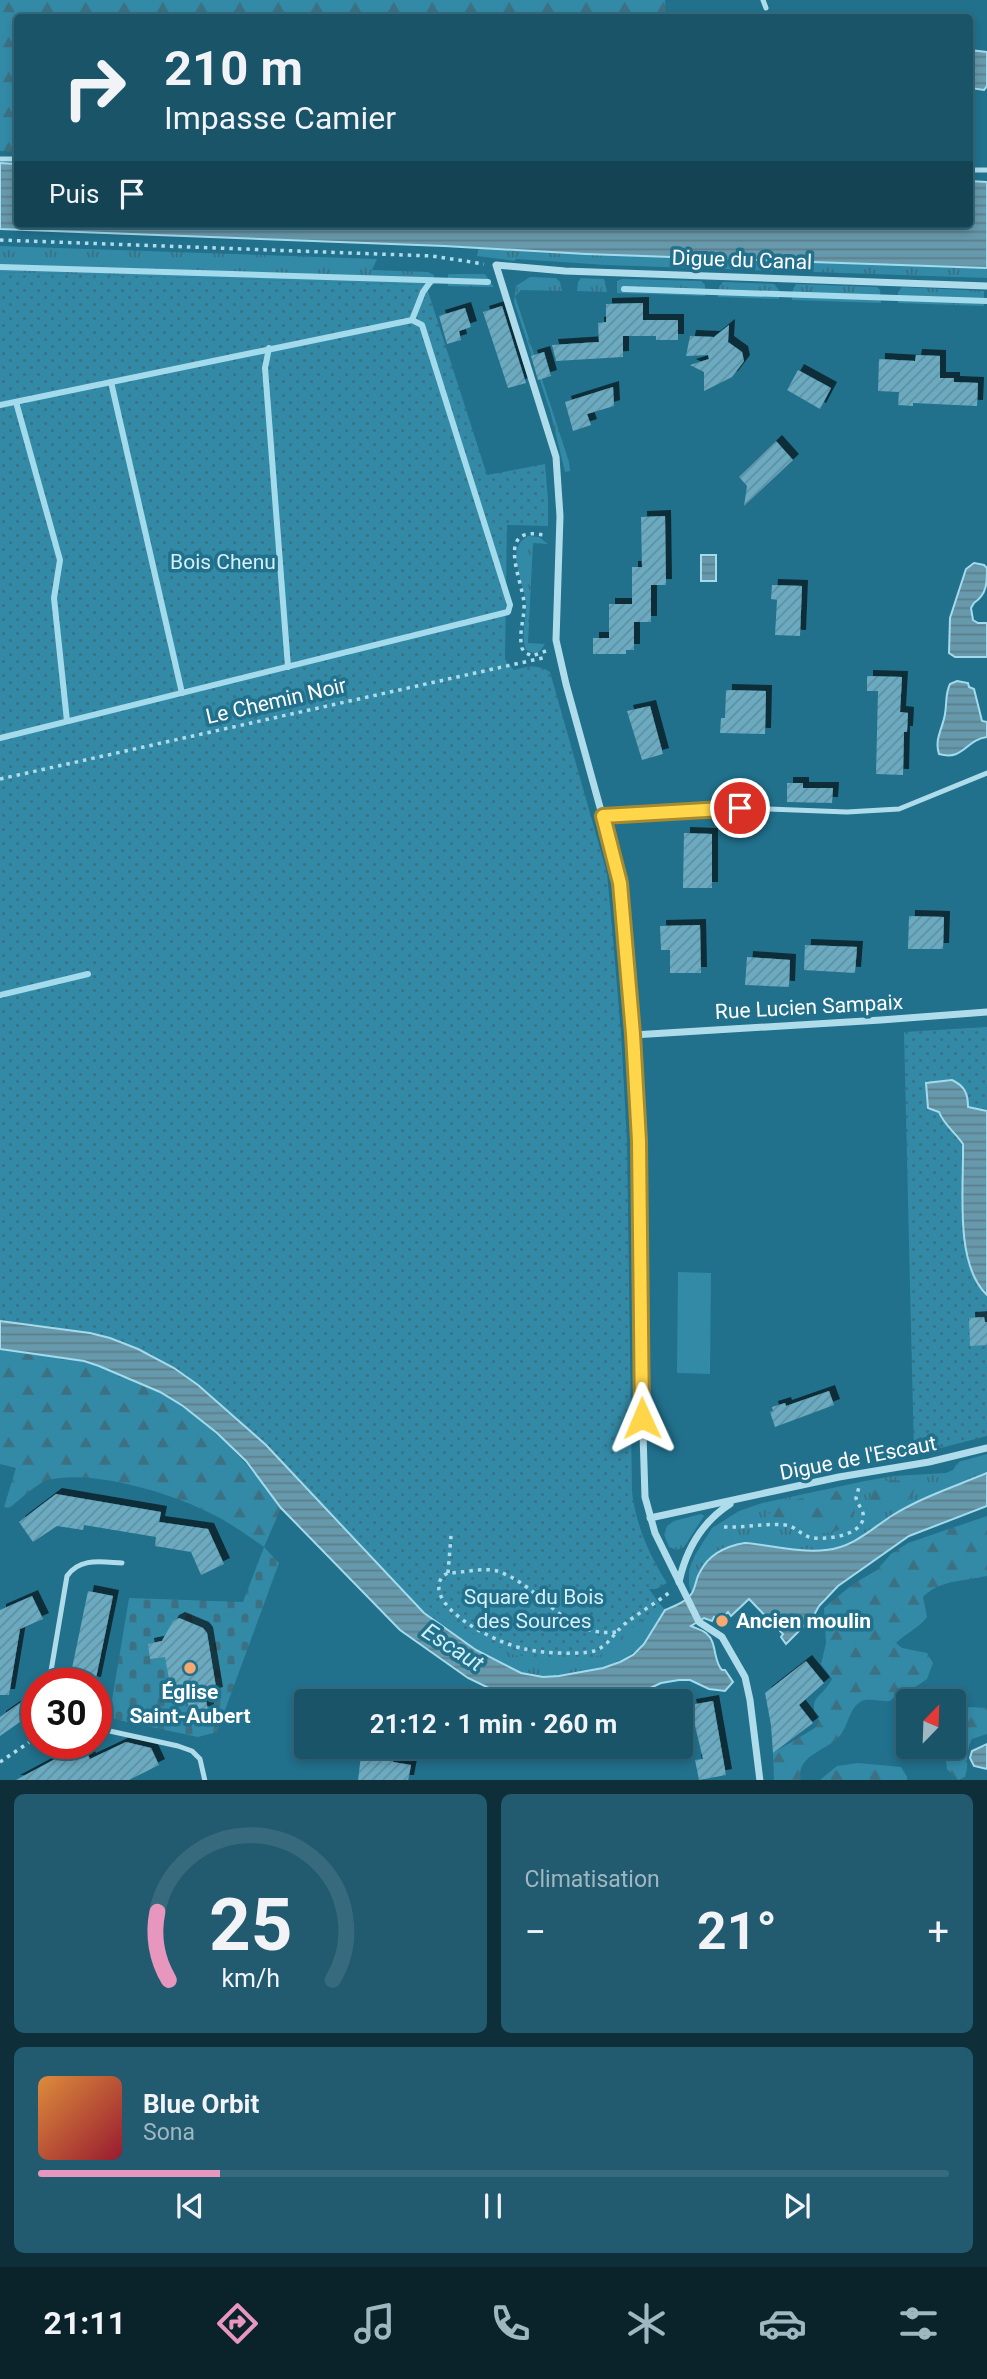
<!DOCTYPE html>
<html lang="fr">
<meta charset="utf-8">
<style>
:root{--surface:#195469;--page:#225a6f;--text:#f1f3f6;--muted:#9fb7c0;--line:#376a7d;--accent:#e797bd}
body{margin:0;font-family:Roboto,sans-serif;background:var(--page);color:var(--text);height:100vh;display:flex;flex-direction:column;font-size:26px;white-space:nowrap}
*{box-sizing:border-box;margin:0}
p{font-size:23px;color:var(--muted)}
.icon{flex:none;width:38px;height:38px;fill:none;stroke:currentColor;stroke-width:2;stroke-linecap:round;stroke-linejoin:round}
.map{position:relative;height:1780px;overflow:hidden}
.drawer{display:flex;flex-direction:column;gap:14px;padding:14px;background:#0e2e3a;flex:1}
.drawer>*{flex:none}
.hud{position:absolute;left:14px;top:14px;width:959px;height:214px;border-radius:7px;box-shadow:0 4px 10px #0003,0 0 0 2px var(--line);background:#195469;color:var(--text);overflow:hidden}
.needle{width:46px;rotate:23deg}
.buttons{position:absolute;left:896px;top:1689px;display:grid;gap:14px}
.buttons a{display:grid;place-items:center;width:70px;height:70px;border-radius:7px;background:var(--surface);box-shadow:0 4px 10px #0003,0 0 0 2px var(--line);font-size:35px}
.speed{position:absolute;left:21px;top:1668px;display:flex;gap:14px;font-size:35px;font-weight:700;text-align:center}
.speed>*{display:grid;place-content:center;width:91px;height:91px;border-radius:50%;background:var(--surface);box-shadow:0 4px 10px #0003,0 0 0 2px var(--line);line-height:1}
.speed .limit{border:10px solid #d22;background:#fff;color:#111}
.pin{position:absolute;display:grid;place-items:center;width:60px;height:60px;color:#fff;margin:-30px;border:4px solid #fff;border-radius:50%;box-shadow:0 2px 7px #0007}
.me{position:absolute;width:77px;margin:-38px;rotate:359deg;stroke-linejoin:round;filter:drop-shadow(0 0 5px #0008)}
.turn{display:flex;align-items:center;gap:24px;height:147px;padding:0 35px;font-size:32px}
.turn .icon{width:91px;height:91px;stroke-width:2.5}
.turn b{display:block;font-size:49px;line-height:60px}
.then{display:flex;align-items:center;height:66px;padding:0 35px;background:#0003;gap:14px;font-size:26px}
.big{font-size:52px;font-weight:700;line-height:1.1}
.drawer .card{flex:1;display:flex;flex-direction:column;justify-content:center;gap:10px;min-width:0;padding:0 24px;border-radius:10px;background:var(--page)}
.drawer .dial{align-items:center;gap:0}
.dial svg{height:182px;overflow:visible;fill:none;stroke:var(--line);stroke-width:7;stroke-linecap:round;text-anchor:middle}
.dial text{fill:var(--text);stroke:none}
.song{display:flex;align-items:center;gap:21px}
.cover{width:84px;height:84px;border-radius:10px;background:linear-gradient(135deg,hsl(30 70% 55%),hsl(350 70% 35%))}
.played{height:7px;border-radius:4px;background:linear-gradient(90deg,var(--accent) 20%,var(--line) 20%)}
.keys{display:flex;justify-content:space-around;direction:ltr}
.heat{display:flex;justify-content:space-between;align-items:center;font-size:38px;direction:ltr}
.drawer .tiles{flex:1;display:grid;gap:14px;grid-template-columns:1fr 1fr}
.card:last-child{grid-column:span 2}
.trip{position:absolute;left:294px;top:1689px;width:399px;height:70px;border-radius:7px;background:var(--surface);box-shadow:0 4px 10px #0003,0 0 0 2px var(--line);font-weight:700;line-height:70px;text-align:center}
.dock{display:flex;height:112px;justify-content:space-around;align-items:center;background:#0a222a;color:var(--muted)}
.dock .icon{width:49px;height:49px}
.dock .on{color:var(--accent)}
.dock b{font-size:32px;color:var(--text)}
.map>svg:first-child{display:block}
.grass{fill:url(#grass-tufts)}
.forest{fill:url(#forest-firs)}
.cemetery{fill:url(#cemetery-stones)}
.park{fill:url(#park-dots)}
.pitch{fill:#328aa7}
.water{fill:url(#water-rules);stroke:#a3dbed;stroke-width:2}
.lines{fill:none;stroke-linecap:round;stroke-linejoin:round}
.stream{stroke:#a3dbed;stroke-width:6}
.building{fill:url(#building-hatch);filter:url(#shadow)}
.path{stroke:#afdceb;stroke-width:3.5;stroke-dasharray:3.5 5;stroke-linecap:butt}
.service{stroke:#afdceb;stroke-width:5}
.minor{stroke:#afdceb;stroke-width:7}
.route-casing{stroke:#a68a30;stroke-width:18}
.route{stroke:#ffd54a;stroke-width:12}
.poi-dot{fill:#f8a971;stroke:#21708c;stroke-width:2.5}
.labels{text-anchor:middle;stroke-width:7;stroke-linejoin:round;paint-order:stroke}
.street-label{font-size:21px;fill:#fff;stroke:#21708c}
.park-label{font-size:21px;fill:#d4eff8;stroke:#21708c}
.poi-label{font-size:21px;font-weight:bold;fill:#fff;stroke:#21708c;text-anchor:start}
.water-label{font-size:23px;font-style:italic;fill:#cfedf6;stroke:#21708c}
</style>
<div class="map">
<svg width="987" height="1781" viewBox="0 0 987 1781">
<defs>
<pattern id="grass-tufts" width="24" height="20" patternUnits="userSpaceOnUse" patternTransform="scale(1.75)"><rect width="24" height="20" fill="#328aa7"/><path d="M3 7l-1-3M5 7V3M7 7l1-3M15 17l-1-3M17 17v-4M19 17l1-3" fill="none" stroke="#3c7183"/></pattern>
<pattern id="forest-firs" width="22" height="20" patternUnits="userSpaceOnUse" patternTransform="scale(1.75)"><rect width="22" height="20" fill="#328aa7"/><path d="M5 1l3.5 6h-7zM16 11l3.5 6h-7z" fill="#3c7183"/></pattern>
<pattern id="cemetery-stones" width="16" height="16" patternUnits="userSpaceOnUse" patternTransform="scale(1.75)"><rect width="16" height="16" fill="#328aa7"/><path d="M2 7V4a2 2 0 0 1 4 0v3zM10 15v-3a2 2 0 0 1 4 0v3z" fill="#3c7183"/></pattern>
<pattern id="park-dots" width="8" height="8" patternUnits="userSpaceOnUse" patternTransform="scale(1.75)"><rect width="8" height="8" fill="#328aa7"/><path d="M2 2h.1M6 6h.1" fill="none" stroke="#3c7183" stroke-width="1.8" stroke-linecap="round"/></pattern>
<pattern id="water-rules" width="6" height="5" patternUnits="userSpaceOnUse" patternTransform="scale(1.75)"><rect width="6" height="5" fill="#6699ac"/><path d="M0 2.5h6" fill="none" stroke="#5d7e8a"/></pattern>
<pattern id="building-hatch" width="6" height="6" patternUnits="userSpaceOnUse" patternTransform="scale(1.75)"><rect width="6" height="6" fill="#6babc1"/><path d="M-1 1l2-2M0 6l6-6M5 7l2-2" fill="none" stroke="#628e9e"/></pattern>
<filter id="shadow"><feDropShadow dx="6" dy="-6" stdDeviation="0" flood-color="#0009"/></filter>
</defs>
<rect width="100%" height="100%" fill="#21708c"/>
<g class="grass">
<polygon points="0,246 377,259 372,270 428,272 434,275 434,285 426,285 0,272"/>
<polygon points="479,247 523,251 987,268 987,278 606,265 516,259 515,261 477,256"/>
<polygon points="448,274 485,274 494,287 448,286"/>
<polygon points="530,277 556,278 560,282 562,291 521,290 515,296 569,462 570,471 565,472 551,414 514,302 516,286"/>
<polygon points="581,278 604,279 607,292 577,291 578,282"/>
<polygon points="622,279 701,281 705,285 705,296 617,293 617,281"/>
<polygon points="723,282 774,284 779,290 779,299 718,297 719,287"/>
<polygon points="796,284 877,287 880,290 881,303 792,300 793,289"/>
<polygon points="902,287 984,291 984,306 898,303 898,292"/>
<path d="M 528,536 L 539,537 L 548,544 L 533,543 L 528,643 L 545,644 L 541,650 L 536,654 L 526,650 C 520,635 527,619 526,604 C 525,583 503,550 528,536 Z"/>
<path d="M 987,1454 L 987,1473 C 956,1486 923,1497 894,1515 C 877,1525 863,1540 844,1547 C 804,1560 759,1532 721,1551 C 703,1560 698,1576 692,1594 L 689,1585 L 689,1570 L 695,1555 L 712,1528 L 739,1511 L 762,1503 L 865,1481 L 893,1476 L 946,1473 L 953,1470 L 958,1462 Z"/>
<polygon points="701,1514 704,1516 684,1547 677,1550 669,1547 664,1534 667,1526 674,1521"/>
<path d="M 413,1592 L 659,1603 L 665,1610 C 646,1648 630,1661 588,1671 C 573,1675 556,1679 540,1677 C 495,1672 439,1630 409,1597 Z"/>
</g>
<g class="forest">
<polygon points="0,0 665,0 666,17 18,18 17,152 0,151"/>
<path d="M 0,1349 C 28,1354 58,1355 86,1362 C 168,1382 233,1440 281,1508 L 264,1547 C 247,1535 229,1522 210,1513 C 171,1493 92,1469 48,1480 C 37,1483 19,1501 9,1508 L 4,1507 L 16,1468 L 0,1464 Z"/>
<path d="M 892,1480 L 910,1481 L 914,1484 C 916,1499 904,1503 891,1506 C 885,1508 880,1511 874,1512 L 870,1507 L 872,1487 L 876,1483 Z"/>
<path d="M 847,1489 L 852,1492 C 851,1500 856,1506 854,1514 C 850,1530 826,1536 812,1532 C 805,1530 799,1524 792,1522 C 783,1519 773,1520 764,1520 C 779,1497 821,1495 847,1489 Z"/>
<path d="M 987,1516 L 987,1576 C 965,1581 939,1580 923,1597 L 927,1617 C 918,1629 906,1633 896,1643 L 902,1648 L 927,1653 L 933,1663 L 927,1679 L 917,1686 L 901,1691 L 890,1701 C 882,1702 869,1698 862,1701 C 848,1708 849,1727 838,1738 C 824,1751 795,1757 801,1780 L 774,1780 L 773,1753 L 815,1728 L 819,1721 C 805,1698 823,1697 832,1679 L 821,1664 L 826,1643 L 824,1608 L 853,1584 L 877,1570 L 891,1554 L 908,1543 Z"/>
<path d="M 969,1707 L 987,1708 L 987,1734 L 972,1739 C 964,1755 970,1761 965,1777 L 958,1780 L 947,1769 L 944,1747 L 954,1746 L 954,1718 Z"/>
<polygon points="858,1763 901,1767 907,1777 907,1780 820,1780 837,1766"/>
</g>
<polygon class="cemetery" points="264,1547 279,1563 217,1732 198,1737 109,1718 129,1598 243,1602"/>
<g class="park">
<path d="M 0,272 L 426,285 L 487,475 L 545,464 L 548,500 L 548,526 L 507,525 L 505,659 L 514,670 C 529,666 537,664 550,672 L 607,873 L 611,915 L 621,1033 L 627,1140 L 632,1492 C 636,1525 649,1555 667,1583 L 656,1589 L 649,1589 L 661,1606 L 625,1633 L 608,1652 L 586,1660 L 568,1661 L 514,1655 L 444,1619 L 413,1593 L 409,1597 L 266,1445 L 198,1385 L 138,1349 L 109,1338 L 90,1333 L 0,1321 Z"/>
<polygon points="987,1027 987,1436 914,1455 904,1032"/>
</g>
<polygon class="pitch" points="678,1272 711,1273 710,1374 677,1373"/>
<g class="water">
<polygon points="970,50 987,52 987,86 984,90 970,88"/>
<polygon points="0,163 17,164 18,224 970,224 970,181 987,182 987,268 586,254 444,246 0,229"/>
<rect x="701" y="555" width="15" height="26"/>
<path d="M 974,563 L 984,565 L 987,568 C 987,583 987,594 974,603 L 971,608 L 973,620 L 978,623 L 987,623 L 987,657 L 955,657 L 949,653 L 950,618 L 966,569 Z"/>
<path d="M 957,681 L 968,683 L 969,687 L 974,689 L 982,721 L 987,722 L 987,737 C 965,740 964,761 939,754 C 934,739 943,728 945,714 C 947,703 945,694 950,684 Z"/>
<path d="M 952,1080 C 965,1086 968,1094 968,1107 L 987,1111 L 987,1295 C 954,1264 964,1187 963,1144 C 955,1132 944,1125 939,1112 L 928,1108 L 926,1083 Z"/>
<path d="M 0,1321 L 90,1333 L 110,1338 L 138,1349 L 174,1368 L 198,1385 L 266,1445 L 424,1613 L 476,1650 L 521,1673 L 543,1677 L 559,1676 L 603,1668 L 620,1662 L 633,1655 L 644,1644 L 665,1610 C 675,1606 686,1602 692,1593 C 696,1586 696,1578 700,1572 C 709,1554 726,1546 745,1543 C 771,1545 799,1553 826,1550 C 854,1547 871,1529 893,1515 C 922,1497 956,1486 987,1473 L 987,1506 L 909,1536 L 838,1586 L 819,1606 L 813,1617 L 786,1644 L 781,1637 L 783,1634 L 749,1599 L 731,1616 L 728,1612 L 719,1621 L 714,1617 L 712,1621 L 704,1618 L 691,1626 C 695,1628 703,1630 707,1634 C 717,1642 713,1661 722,1670 L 725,1670 L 733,1682 L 725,1691 L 709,1689 L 690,1680 L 679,1680 L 661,1683 L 635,1695 L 607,1701 L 520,1701 L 495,1691 L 468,1678 L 400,1630 L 281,1508 L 246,1461 L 217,1433 L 183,1406 L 160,1392 L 99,1366 L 84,1361 L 0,1349 Z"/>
<polygon points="987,1744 987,1769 974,1766 970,1758 972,1751"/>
</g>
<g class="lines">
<g class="stream">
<polyline points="0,267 488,282"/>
<polyline points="624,289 987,301"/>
<polyline points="269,348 265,368 288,667"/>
<polyline points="111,382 182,693"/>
<polyline points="16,402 60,560 54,598 67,721"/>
<polyline points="0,405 412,320 423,292 431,281"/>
<polyline points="0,738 508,612 510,605 422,325 412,320"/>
<polyline points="0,995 88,974"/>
</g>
</g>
<g class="building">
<polygon points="643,303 643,320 678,320 678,340 656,340 656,336 623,336 623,357 556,361 552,345 599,342 598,323 606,322 606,304"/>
<polygon points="502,306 526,383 508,388 483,312"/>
<polygon points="465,308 471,327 459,331 461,340 447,344 439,316"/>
<polygon points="729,325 728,342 742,352 744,361 732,377 704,391 704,372 690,365 709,359 708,355 686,356 690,336 714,337"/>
<polygon points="544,352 551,376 538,380 531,356"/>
<polygon points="916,355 940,356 940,378 954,378 954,382 978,383 977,406 913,403 913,406 898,405 899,392 878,391 879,359 915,361"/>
<polygon points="798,370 831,388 820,409 787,390"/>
<polygon points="613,387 614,406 587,414 591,425 573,431 565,402"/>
<polygon points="776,441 793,460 744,506 747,486 739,477"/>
<polygon points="665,516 666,585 651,585 651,622 634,622 634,650 626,650 626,654 593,654 593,638 609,638 609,604 632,604 632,567 642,567 641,517"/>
<polygon points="772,585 802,586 800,636 775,635 777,600 771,599"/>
<polygon points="867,676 902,677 900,712 908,713 907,732 904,732 903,775 876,774 878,691 867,691"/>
<polygon points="726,690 766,691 765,734 720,733 721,718 725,718"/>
<polygon points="650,706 663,754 642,760 627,711"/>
<polygon points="787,783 803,783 803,788 833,788 832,803 787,802"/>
<polygon points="684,833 712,834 712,888 683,888"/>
<polygon points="909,916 944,917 943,949 908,949"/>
<polygon points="700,925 701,973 670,973 670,950 661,950 660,926"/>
<polygon points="805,945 857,947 855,973 804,970"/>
<polygon points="747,957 790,960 789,987 745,985"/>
<polygon points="984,1317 985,1322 987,1322 987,1345 970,1346 969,1318"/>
<polygon points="829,1391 834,1405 775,1427 770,1412 773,1411 772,1407 785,1403 786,1406"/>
<polygon points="56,1494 161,1512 159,1522 208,1529 224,1564 201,1575 191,1552 155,1546 156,1537 84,1525 83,1530 57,1526 33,1542 19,1522"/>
<polygon points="88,1591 113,1596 95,1683 70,1678"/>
<polygon points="32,1596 43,1619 20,1629 9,1695 0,1695 0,1610"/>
<polygon points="179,1618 203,1628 207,1633 217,1693 205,1696 208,1710 206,1712 191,1714 187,1700 173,1701 165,1657 150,1659 148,1644 162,1641 173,1621"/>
<polygon points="806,1661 824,1683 799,1705 813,1723 773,1753 771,1725 765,1693"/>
<polygon points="37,1691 37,1710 0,1736 0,1717"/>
<polygon points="713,1701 726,1775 699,1780 695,1760 703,1759 690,1705"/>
<polygon points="126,1742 151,1748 159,1765 127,1781 14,1781 59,1757 49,1743 82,1743 90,1759"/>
<polygon points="362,1746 394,1751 393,1762 411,1765 408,1781 358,1781"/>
</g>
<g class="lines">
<g class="path">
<polyline points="0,240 432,256 484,264"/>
<path d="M 546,651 L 532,656 L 524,652 L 522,648 C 518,633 525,618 524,603 C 522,579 493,522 547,536"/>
<polyline points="0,779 547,657"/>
<path d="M 724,1527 C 744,1528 764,1523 785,1525 C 795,1526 800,1534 809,1537 C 823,1541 860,1536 863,1519 C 865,1511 858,1506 856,1498 L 859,1487"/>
<polyline points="448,1573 451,1536"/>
<path d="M 616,1632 C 563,1638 543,1586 497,1571 C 483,1567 464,1573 448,1573 C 441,1576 438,1582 439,1590 C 444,1617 500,1644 525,1649 C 540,1653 580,1655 594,1651 C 609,1646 614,1632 626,1623 C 640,1612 656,1603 670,1592"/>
<polyline points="0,1762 37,1737"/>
</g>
<g class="service">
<polyline points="763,0 766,8"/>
<polyline points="0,159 18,159"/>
<polyline points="970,170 987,170"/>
<polyline points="603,816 740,808 847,812 899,809 987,773"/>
<path d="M 52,1684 L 51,1671 L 67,1576 C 80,1557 102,1562 122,1563"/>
<polyline points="96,1728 178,1746 192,1751 200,1759 205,1781"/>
</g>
<g class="minor">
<polyline points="633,1035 881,1020 987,1012"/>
<polyline points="650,1518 839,1477 929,1462 987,1448"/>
<path d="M 679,1582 C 686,1550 702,1522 730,1504"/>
<polyline points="760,1781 750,1700 745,1677 722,1637 699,1622 655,1533 645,1497 642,1402 639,1141 621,895 614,858 566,684 556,640 560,516 556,457 496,265 565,271 987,286"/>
</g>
</g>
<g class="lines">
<g class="route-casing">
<polyline id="route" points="642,1418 639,1141 633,1034 620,883 603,816 740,808"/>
</g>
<use href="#route" class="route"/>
</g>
<g class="poi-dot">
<circle cx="722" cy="1621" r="7"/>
<circle cx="190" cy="1668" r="7"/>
</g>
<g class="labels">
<g class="street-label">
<text transform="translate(742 260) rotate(2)" y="7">Digue du Canal</text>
<text transform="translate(276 701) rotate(-13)" y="7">Le Chemin Noir</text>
<text transform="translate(809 1007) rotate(-3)" y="7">Rue Lucien Sampaix</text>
<text transform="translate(858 1458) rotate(-11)" y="7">Digue de l'Escaut</text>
</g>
<g class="park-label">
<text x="223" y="569">Bois Chenu</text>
<text x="534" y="1604">Square du Bois<tspan x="534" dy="24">des Sources</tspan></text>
</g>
<g class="poi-label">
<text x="736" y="1628">Ancien moulin</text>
<text x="190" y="1699" text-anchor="middle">Église<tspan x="190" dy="24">Saint-Aubert</tspan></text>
</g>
<g class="water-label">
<text transform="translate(453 1647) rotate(33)" y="8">Escaut</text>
</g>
</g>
</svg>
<div class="buttons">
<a><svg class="needle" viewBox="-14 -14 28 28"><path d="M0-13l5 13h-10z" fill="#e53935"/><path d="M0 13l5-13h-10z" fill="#9fb7c0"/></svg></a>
</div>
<div class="speed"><div class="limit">30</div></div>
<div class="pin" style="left:740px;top:808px;background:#d93025"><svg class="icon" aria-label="arrive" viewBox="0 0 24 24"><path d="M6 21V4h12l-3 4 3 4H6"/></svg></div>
<svg class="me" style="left:642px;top:1418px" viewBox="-20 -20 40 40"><path d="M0-17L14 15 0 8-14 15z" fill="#ffd54a" stroke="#fff" stroke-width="4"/></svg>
<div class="trip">21:12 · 1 min · 260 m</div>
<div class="hud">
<div class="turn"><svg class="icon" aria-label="right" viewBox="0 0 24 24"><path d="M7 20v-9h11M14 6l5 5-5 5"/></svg><div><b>210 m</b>Impasse Camier</div></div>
<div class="then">Puis<svg class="icon" aria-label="arrive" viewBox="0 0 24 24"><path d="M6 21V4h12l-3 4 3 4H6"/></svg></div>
</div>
</div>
<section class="drawer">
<div class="tiles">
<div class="card dial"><svg viewBox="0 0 100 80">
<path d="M14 69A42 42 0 1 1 86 69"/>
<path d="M14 69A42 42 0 0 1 9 39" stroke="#e797bd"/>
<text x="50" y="56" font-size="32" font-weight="700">25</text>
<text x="50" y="72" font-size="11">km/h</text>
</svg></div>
<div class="card"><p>Climatisation</p>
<div class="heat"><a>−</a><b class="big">21°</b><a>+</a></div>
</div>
<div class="card">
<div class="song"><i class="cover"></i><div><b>Blue Orbit</b><p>Sona</p></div></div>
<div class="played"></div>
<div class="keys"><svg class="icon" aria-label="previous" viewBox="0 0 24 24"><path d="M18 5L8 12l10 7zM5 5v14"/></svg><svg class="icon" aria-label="pause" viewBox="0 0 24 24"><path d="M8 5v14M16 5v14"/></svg><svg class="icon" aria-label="next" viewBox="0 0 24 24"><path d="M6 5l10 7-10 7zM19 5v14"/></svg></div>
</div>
</div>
</section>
<nav class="dock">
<b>21:11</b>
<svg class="icon on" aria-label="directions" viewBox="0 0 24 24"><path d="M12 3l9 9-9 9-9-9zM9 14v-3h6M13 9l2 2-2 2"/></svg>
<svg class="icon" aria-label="music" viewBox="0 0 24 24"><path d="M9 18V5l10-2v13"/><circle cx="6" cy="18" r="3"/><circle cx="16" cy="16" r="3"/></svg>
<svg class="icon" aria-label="phone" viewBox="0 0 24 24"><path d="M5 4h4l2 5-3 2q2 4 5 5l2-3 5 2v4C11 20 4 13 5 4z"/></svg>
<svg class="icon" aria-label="climate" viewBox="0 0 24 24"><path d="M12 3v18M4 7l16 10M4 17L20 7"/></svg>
<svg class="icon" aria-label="car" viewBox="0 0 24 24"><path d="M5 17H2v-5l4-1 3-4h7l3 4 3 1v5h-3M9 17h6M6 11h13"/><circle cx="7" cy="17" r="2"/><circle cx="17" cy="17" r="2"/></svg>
<svg class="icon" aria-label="filters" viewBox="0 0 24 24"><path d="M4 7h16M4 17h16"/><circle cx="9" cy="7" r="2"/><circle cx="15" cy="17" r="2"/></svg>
</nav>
